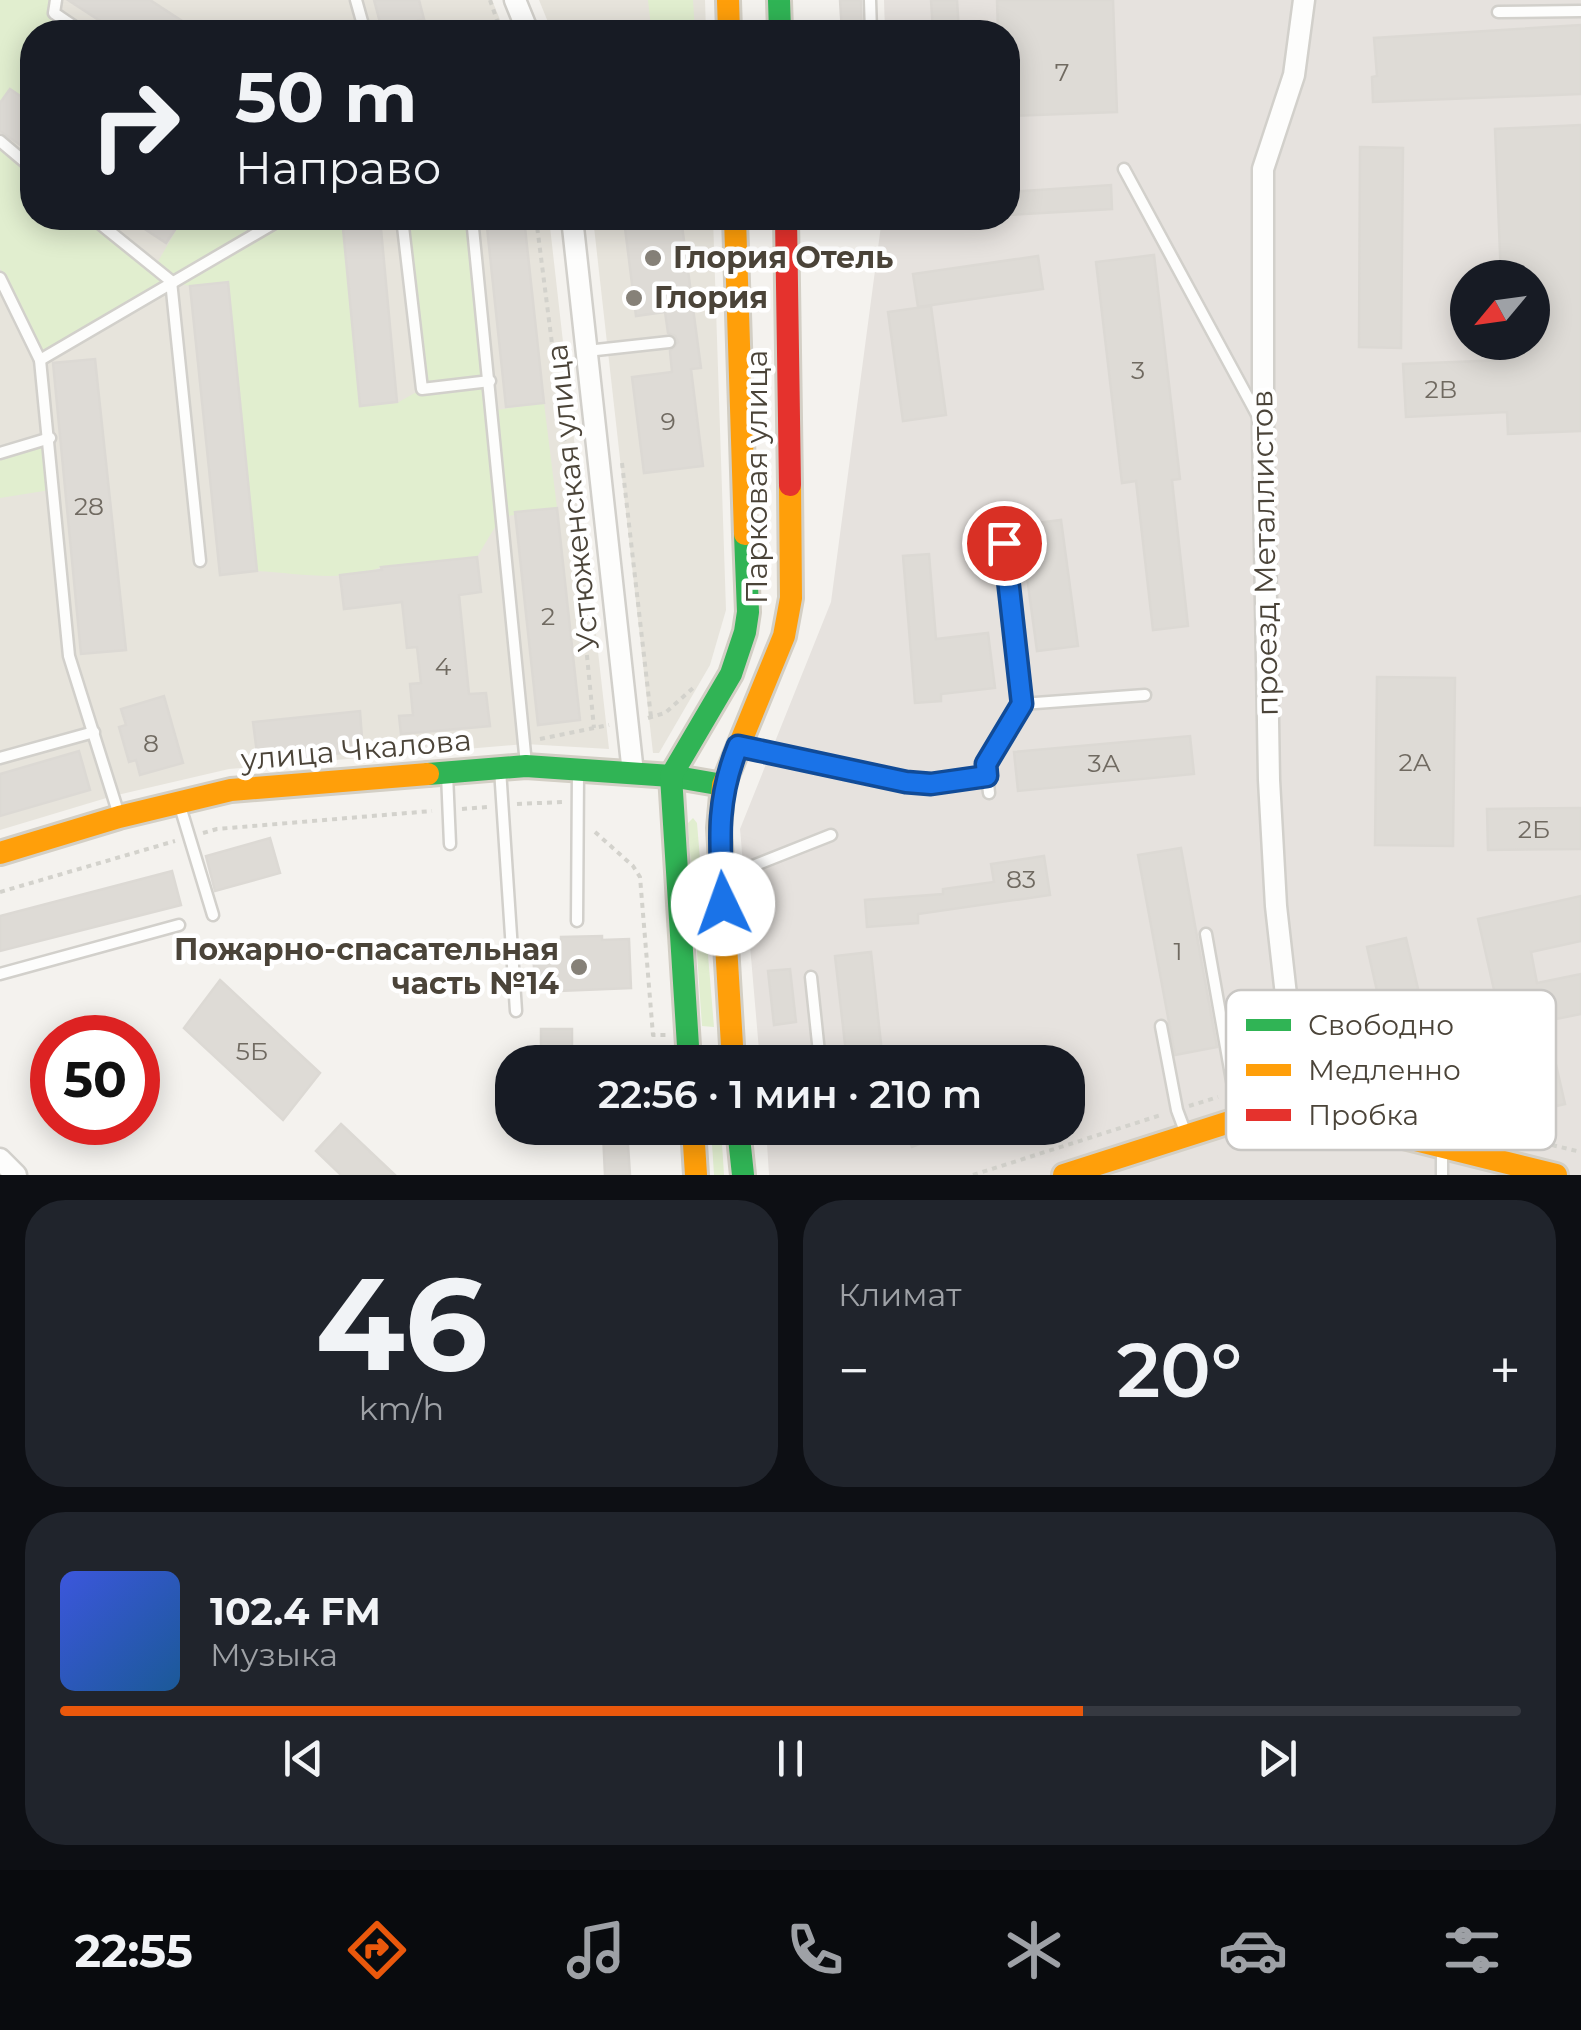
<!DOCTYPE html>
<html lang="ru">
<meta charset="utf-8">
<style>
:root{--surface:#171b24;--page:#20242c;--text:#f1f3f6;--muted:#9ea1a6;--line:#363941;--accent:#ea580c}
body{margin:0;font-family:Montserrat,sans-serif;background:var(--page);color:var(--text);height:100vh;display:flex;flex-direction:column;font-size:38px;white-space:nowrap}
*{box-sizing:border-box;margin:0}
p{font-size:32px;color:var(--muted)}
.icon{flex:none;width:55px;height:55px;fill:none;stroke:currentColor;stroke-width:2;stroke-linecap:round;stroke-linejoin:round}
.map{position:relative;height:1175px;overflow:hidden}
.side{display:flex;flex-direction:column;gap:25px;padding:25px;background:#0d0f14;flex:1}
.side>*{flex:none}
.hud{position:absolute;left:20px;top:20px;width:1000px;height:210px;border-radius:40px;box-shadow:0 5px 25px #0003;background:#171b24;color:var(--text);overflow:hidden}
.needle{width:65px;rotate:241deg}
.fabs{position:absolute;left:1450px;top:260px;display:grid;gap:20px}
.fabs a{display:grid;place-items:center;width:100px;height:100px;border-radius:50%;background:var(--surface);box-shadow:0 5px 25px #0003;font-size:50px}
.speed{position:absolute;left:30px;top:1015px;display:flex;gap:20px;font-size:50px;font-weight:700;text-align:center}
.speed>*{display:grid;place-content:center;width:130px;height:130px;border-radius:50%;background:var(--surface);box-shadow:0 5px 25px #0003;line-height:1}
.speed .limit{border:15px solid #d22;background:#fff;color:#111}
.pin{position:absolute;display:grid;place-items:center;width:85px;height:85px;color:#fff;margin:-42px;border:5px solid #fff;border-radius:50%;box-shadow:0 2px 10px #0007}
.me{position:absolute;width:110px;margin:-55px;rotate:357deg;stroke-linejoin:round;filter:drop-shadow(0 0 8px #0008)}
.turn{display:flex;align-items:center;gap:35px;height:210px;padding:0 50px;font-size:45px}
.turn .icon{width:130px;height:130px;stroke-width:2.5}
.turn b{display:block;font-size:70px;line-height:85px}
.big{font-size:75px;font-weight:600;line-height:1.1}
.side .card{flex:1;display:flex;flex-direction:column;justify-content:center;gap:15px;min-width:0;padding:0 35px;border-radius:40px;background:var(--page)}
.side .dial{align-items:center;gap:0}
.dial b{font-size:130px;line-height:1}
.song{display:flex;align-items:center;gap:30px}
.cover{width:120px;height:120px;border-radius:15px;background:linear-gradient(135deg,hsl(230 70% 55%),hsl(210 70% 35%))}
.played{height:10px;border-radius:5px;background:linear-gradient(90deg,var(--accent) 70%,var(--line) 70%)}
.keys{display:flex;justify-content:space-around;direction:ltr}
.heat{display:flex;justify-content:space-between;align-items:center;font-size:55px;direction:ltr}
.side .tiles{flex:1;display:grid;gap:25px;grid-template-columns:1fr 1fr}
.card:last-child{grid-column:span 2}
.trip{position:absolute;left:495px;top:1045px;width:590px;height:100px;border-radius:40px;background:var(--surface);box-shadow:0 5px 25px #0003;font-weight:600;line-height:100px;text-align:center}
.menu{display:flex;height:160px;justify-content:space-around;align-items:center;background:#090b0e;color:var(--muted)}
.menu .icon{width:70px;height:70px}
.menu .on{color:var(--accent)}
.menu b{font-size:45px;color:var(--text)}
.map>svg:first-child{display:block}
.residential{fill:#e7e4dc}
.industrial{fill:#e6e2de;fill-rule:evenodd}
.green{fill:#e1eecf}
.building{fill:#dedbd6;stroke:#dcd9d4;stroke-width:2.5}
.lines{fill:none;stroke-linecap:round;stroke-linejoin:round}
.lane-casing{stroke:#d2d0cb;stroke-width:15}
.street-casing{stroke:#d2d0cb;stroke-width:25}
.fast-casing{stroke:#d3cfc5;stroke-width:28}
.slow-casing{stroke:#d3cfc5;stroke-width:28}
.jam-casing{stroke:#d3cfc5;stroke-width:28}
.path{stroke:#d3d2cc;stroke-width:4;stroke-dasharray:5 5;stroke-linecap:butt}
.lane{stroke:#fdfdfc;stroke-width:10}
.street{stroke:#fdfdfc;stroke-width:20}
.fast{stroke:#30b455;stroke-width:22}
.slow{stroke:#ff9f0a;stroke-width:22}
.jam{stroke:#e5322d;stroke-width:22}
.route-casing{stroke:#114b97;stroke-width:25}
.route{stroke:#1a73e8;stroke-width:18}
.poi-dot{fill:#868178;stroke:#fff;stroke-width:4}
.labels{text-anchor:middle;stroke-width:9;stroke-linejoin:round;paint-order:stroke}
.number-label{font-size:25px;fill:#706a61}
.poi-label{font-size:30px;font-weight:bold;fill:#4b4439;stroke:#fff;text-anchor:start}
.street-label{font-size:30px;fill:#4b4439;stroke:#fff}
.key{fill:#fff;stroke:#c9c7c4;stroke-width:2.5}
.key-label{font-size:28px;fill:#4b4439}
</style>
<div class="map">
<svg width="1581" height="1175" viewBox="0 0 1581 1175">
<rect width="100%" height="100%" fill="#f4f2ee"/>
<g class="residential">
<polygon points="0,0 492,0 505,32 32,32 32,218 549,218 609,749 525,744 229,769 113,796 0,830"/>
<polygon points="539,0 705,0 706,32 552,32"/>
<polygon points="593,218 713,218 726,610 710,665 659,753 653,753"/>
</g>
<path class="industrial" d="M 884,0 L 1581,0 L 1581,1175 L 769,1175 L 766,1128 L 1068,1128 L 1068,1062 L 760,1062 L 740,829 L 831,602 L 882,218 L 1008,218 L 1008,32 L 885,32 ZM 1468,278 L 1532,278 L 1532,342 L 1468,342 Z"/>
<g class="green">
<polygon points="0,0 53,0 50,15 75,32 32,32 32,104 10,89 0,103"/>
<polygon points="648,0 693,0 695,32 663,32 651,27"/>
<polygon points="0,146 32,173 32,218 88,218 165,281 42,355 0,268"/>
<path d="M 183,218 L 342,218 L 361,406 L 397,403 L 422,389 L 402,218 L 472,218 L 490,381 L 497,410 L 544,403 L 557,508 L 501,517 L 477,557 L 381,567 C 346,583 296,573 257,571 L 228,283 C 189,284 186,295 156,265 Z"/>
<polygon points="47,443 50,490 0,498 0,457"/>
<polygon points="693,818 697,823 714,1027 702,1026 688,823"/>
<polygon points="711,1128 721,1128 724,1175 714,1175"/>
</g>
<g class="building">
<polygon points="68,0 150,0 199,32 117,32"/>
<polygon points="374,0 419,0 424,19 382,30"/>
<polygon points="840,0 861,0 862,32 842,32"/>
<polygon points="931,0 957,0 959,32 933,32"/>
<polygon points="997,0 1113,0 1117,112 1008,116 1008,32 998,32"/>
<polygon points="1581,25 1581,94 1373,102 1372,77 1377,76 1374,38"/>
<polygon points="10,89 32,104 32,153 0,131 0,103"/>
<polygon points="1581,125 1581,431 1508,434 1507,412 1406,417 1403,364 1505,360 1504,342 1532,342 1532,278 1501,278 1495,129"/>
<polygon points="1360,147 1403,148 1401,348 1359,347"/>
<polygon points="1111,185 1112,209 1008,215 1008,192"/>
<polygon points="128,218 183,218 166,243"/>
<polygon points="342,218 380,218 397,402 360,406"/>
<polygon points="486,218 524,218 544,403 506,407"/>
<polygon points="642,218 681,218 701,368 691,369 703,466 644,473 632,377 672,372 670,351 678,342 675,336 668,333 665,312 636,316 624,220"/>
<polygon points="1154,255 1180,479 1172,480 1188,626 1153,630 1136,481 1122,483 1096,262"/>
<polygon points="1038,256 1043,289 918,307 913,274"/>
<polygon points="228,282 257,571 220,575 190,286"/>
<polygon points="931,306 946,415 903,421 888,312"/>
<polygon points="95,359 126,650 81,654 53,363"/>
<polygon points="557,508 580,720 538,725 515,512"/>
<polygon points="1061,520 1078,646 1037,651 1020,525"/>
<polygon points="929,554 936,639 988,633 995,688 941,694 941,701 915,703 903,556"/>
<polygon points="477,557 481,592 459,595 469,694 486,693 490,726 401,734 399,716 413,715 410,684 421,683 417,647 407,648 402,602 344,609 340,575 382,570 381,567"/>
<polygon points="1377,677 1455,678 1453,846 1375,845"/>
<polygon points="164,696 183,763 140,775 136,760 129,762 119,727 126,725 121,709"/>
<polygon points="360,711 363,751 258,761 253,722"/>
<polygon points="1190,736 1194,774 1018,791 1014,752"/>
<polygon points="79,751 90,790 0,816 0,774"/>
<polygon points="1581,808 1581,849 1488,850 1487,809"/>
<polygon points="270,838 280,873 215,891 206,856"/>
<polygon points="1181,848 1217,1047 1175,1055 1138,855"/>
<polygon points="1044,856 1050,895 918,914 918,923 867,927 865,900 943,894 943,889 994,882 991,864"/>
<polygon points="172,871 181,905 0,951 0,916"/>
<polygon points="1581,896 1581,941 1531,952 1537,983 1581,974 1581,1014 1546,1021 1565,1104 1522,1114 1478,919"/>
<polygon points="602,936 602,940 629,939 631,988 535,992 533,946 561,945 561,937"/>
<polygon points="1406,938 1429,1035 1389,1044 1367,947"/>
<polygon points="871,952 883,1062 847,1062 835,956"/>
<polygon points="790,969 796,1022 774,1025 768,971"/>
<polygon points="220,980 320,1073 283,1120 184,1028"/>
<rect x="541" y="1029" width="31" height="33"/>
<polygon points="341,1124 395,1175 341,1175 316,1151"/>
<polygon points="904,1128 959,1128 959,1129 912,1147"/>
<polygon points="627,1130 630,1175 605,1175 603,1133"/>
</g>
<g class="lines">
<g class="lane-casing">
<g id="lane">
<polyline points="56,0 54,13 82,32"/>
<polyline points="356,0 365,32"/>
<polyline points="870,0 871,32"/>
<polyline points="1498,12 1581,11"/>
<polyline points="0,141 32,168"/>
<polyline points="1124,169 1260,420"/>
<polyline points="93,218 171,281 200,561"/>
<polyline points="402,218 422,389 490,381"/>
<polyline points="472,218 526,764"/>
<polyline points="0,278 40,360 283,218"/>
<polyline points="587,351 669,342"/>
<polyline points="40,360 69,656 119,815"/>
<polyline points="0,453 50,438"/>
<polyline points="1022,704 1145,695"/>
<polyline points="744,747 905,782 931,783 987,777"/>
<polyline points="0,758 94,732"/>
<polyline points="500,769 516,1011"/>
<polyline points="447,774 450,844"/>
<polyline points="989,793 986,764 1022,704 1004,543"/>
<polyline points="179,803 213,915"/>
<polyline points="722,871 740,871 831,835"/>
<polyline points="577,921 578,772"/>
<polyline points="1206,934 1234,1092 1242,1117"/>
<polyline points="0,974 179,925"/>
<polyline points="811,977 820,1062"/>
<polyline points="1161,1026 1177,1110 1186,1134"/>
<polyline points="1442,1148 1442,1175"/>
</g>
</g>
<g class="street-casing">
<g id="street">
<polyline points="515,0 528,32"/>
<polyline points="572,218 633,773"/>
<polyline points="1299,1111 1276,906 1269,780 1263,426 1263,169 1294,75 1304,0"/>
<polyline points="0,1159 16,1175"/>
</g>
</g>
<g class="fast-casing">
<g id="fast">
<polyline points="779,0 780,32"/>
<polyline points="428,774 526,766 671,776 723,785"/>
<polyline points="689,1062 671,776 731,674 745,632 748,612 745,534"/>
<polyline points="738,1128 743,1175"/>
</g>
</g>
<g class="slow-casing">
<g id="slow">
<polyline points="728,0 729,32"/>
<polyline points="735,218 745,534"/>
<polyline points="0,853 119,817 231,790 428,774"/>
<polyline points="733,1062 719,828 723,785 784,636 791,598 790,485"/>
<polyline points="693,1128 696,1175"/>
<polyline points="1064,1175 1242,1118 1299,1111 1556,1175"/>
</g>
</g>
<g class="jam-casing">
<polyline id="jam" points="786,218 790,485"/>
</g>
<g class="path">
<polyline points="490,0 501,32"/>
<polyline points="536,218 572,501 594,728"/>
<polyline points="622,463 651,717"/>
<polyline points="648,718 665,713 693,688"/>
<polyline points="540,739 609,725"/>
<polyline points="517,804 562,802"/>
<polyline points="462,809 487,807"/>
<polyline points="595,832 633,866 640,877 653,1035 666,1035"/>
<polyline points="203,833 217,829 432,811"/>
<polyline points="0,892 175,841"/>
<polyline points="1312,1034 1331,1077 1373,1102 1581,1152"/>
<polyline points="1315,1078 1331,1077"/>
<polyline points="1247,1088 1276,1080"/>
<polyline points="1189,1106 1218,1097"/>
<polyline points="973,1175 1161,1115"/>
</g>
<use href="#lane" class="lane"/>
<use href="#street" class="street"/>
<use href="#fast" class="fast"/>
<use href="#slow" class="slow"/>
<use href="#jam" class="jam"/>
</g>
<g class="lines">
<g class="route-casing">
<path id="route" d="M 723,904 C 720,844 715,803 738,746 L 906,782 L 931,784 L 987,776 L 986,764 L 1022,704 L 1004,543"/>
</g>
<use href="#route" class="route"/>
</g>
<g class="poi-dot">
<circle cx="653" cy="258" r="10"/>
<circle cx="634" cy="298" r="10"/>
<circle cx="579" cy="967" r="10"/>
</g>
<g class="labels">
<g class="number-label">
<text x="1062" y="81">7</text>
<text x="1138" y="379">3</text>
<text x="1441" y="398">2В</text>
<text x="668" y="430">9</text>
<text x="89" y="515">28</text>
<text x="548" y="625">2</text>
<text x="443" y="675">4</text>
<text x="151" y="752">8</text>
<text x="1415" y="771">2А</text>
<text x="1104" y="772">3А</text>
<text x="1534" y="838">2Б</text>
<text x="1021" y="888">83</text>
<text x="1178" y="960">1</text>
<text x="252" y="1060">5Б</text>
</g>
<g class="poi-label">
<text x="673" y="268">Глория Отель</text>
<text x="654" y="308">Глория</text>
<text x="559" y="960" text-anchor="end">Пожарно-спасательная<tspan x="559" dy="34">часть №14</tspan></text>
</g>
<g class="street-label">
<text transform="translate(757 477) rotate(-90)" y="10">Парковая улица</text>
<text transform="translate(573 498) rotate(-96)" y="10">Устюженская улица</text>
<text transform="translate(1265 553) rotate(-91)" y="10">проезд Металлистов</text>
<text transform="translate(356 750) rotate(-5)" y="10">улица Чкалова</text>
</g>
</g>
<rect x="1226" y="990" width="330" height="160" rx="15" class="key"/>
<rect x="1246" y="1019" width="45" height="12" fill="#30b455"/>
<rect x="1246" y="1064" width="45" height="12" fill="#ff9f0a"/>
<rect x="1246" y="1109" width="45" height="12" fill="#e5322d"/>
<g class="key-label">
<text x="1308" y="1035">Свободно</text>
<text x="1308" y="1080">Медленно</text>
<text x="1308" y="1125">Пробка</text>
</g>
</svg>
<div class="fabs">
<a><svg class="needle" viewBox="-14 -14 28 28"><path d="M0-13l5 13h-10z" fill="#e53935"/><path d="M0 13l5-13h-10z" fill="#9ea1a6"/></svg></a>
</div>
<div class="speed"><div class="limit">50</div></div>
<div class="pin" style="left:1004px;top:543px;background:#d93025"><svg class="icon" aria-label="arrive" viewBox="0 0 24 24"><path d="M6 21V4h12l-3 4 3 4H6"/></svg></div>
<svg class="me" style="left:723px;top:904px" viewBox="-20 -20 40 40"><circle r="19" fill="#fff"/><path d="M0-13L10 11 0 6-10 11z" fill="#1a73e8"/></svg>
<div class="trip">22:56 · 1 мин · 210 m</div>
<div class="hud">
<div class="turn"><svg class="icon" aria-label="right" viewBox="0 0 24 24"><path d="M7 20v-9h11M14 6l5 5-5 5"/></svg><div><b>50 m</b>Направо</div></div>
</div>
</div>
<section class="side">
<div class="tiles">
<div class="card dial"><b>46</b><p>km/h</p></div>
<div class="card"><p>Климат</p>
<div class="heat"><a>−</a><b class="big">20°</b><a>+</a></div>
</div>
<div class="card">
<div class="song"><i class="cover"></i><div><b>102.4 FM</b><p>Музыка</p></div></div>
<div class="played"></div>
<div class="keys"><svg class="icon" aria-label="previous" viewBox="0 0 24 24"><path d="M18 5L8 12l10 7zM5 5v14"/></svg><svg class="icon" aria-label="pause" viewBox="0 0 24 24"><path d="M8 5v14M16 5v14"/></svg><svg class="icon" aria-label="next" viewBox="0 0 24 24"><path d="M6 5l10 7-10 7zM19 5v14"/></svg></div>
</div>
</div>
</section>
<nav class="menu">
<b>22:55</b>
<svg class="icon on" aria-label="directions" viewBox="0 0 24 24"><path d="M12 3l9 9-9 9-9-9zM9 14v-3h6M13 9l2 2-2 2"/></svg>
<svg class="icon" aria-label="music" viewBox="0 0 24 24"><path d="M9 18V5l10-2v13"/><circle cx="6" cy="18" r="3"/><circle cx="16" cy="16" r="3"/></svg>
<svg class="icon" aria-label="phone" viewBox="0 0 24 24"><path d="M5 4h4l2 5-3 2q2 4 5 5l2-3 5 2v4C11 20 4 13 5 4z"/></svg>
<svg class="icon" aria-label="climate" viewBox="0 0 24 24"><path d="M12 3v18M4 7l16 10M4 17L20 7"/></svg>
<svg class="icon" aria-label="car" viewBox="0 0 24 24"><path d="M5 17H2v-5l4-1 3-4h7l3 4 3 1v5h-3M9 17h6M6 11h13"/><circle cx="7" cy="17" r="2"/><circle cx="17" cy="17" r="2"/></svg>
<svg class="icon" aria-label="filters" viewBox="0 0 24 24"><path d="M4 7h16M4 17h16"/><circle cx="9" cy="7" r="2"/><circle cx="15" cy="17" r="2"/></svg>
</nav>
